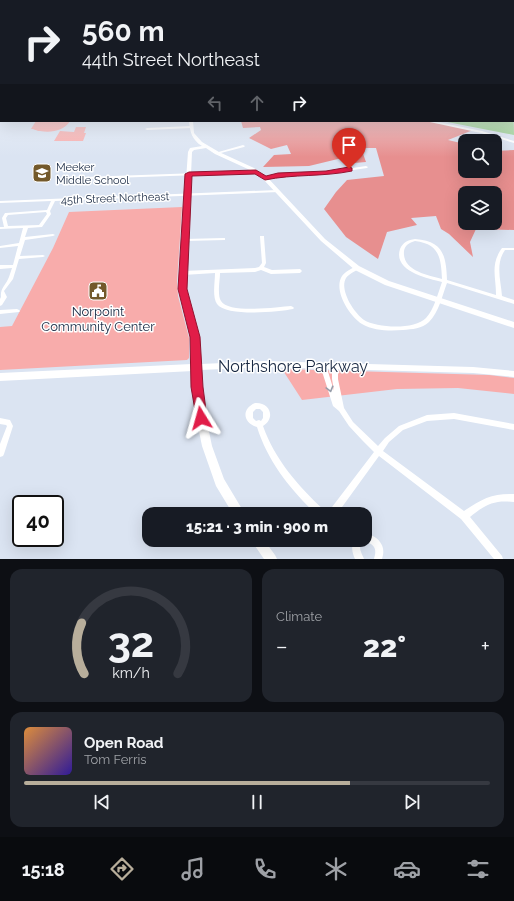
<!DOCTYPE html>
<meta charset="utf-8">
<style>
:root{--surface:#171b24;--page:#20242c;--text:#f1f3f6;--muted:#9ea1a6;--line:#363941;--accent:#b8ae9b}
body{margin:0;font-family:Raleway,sans-serif;background:var(--page);color:var(--text);height:100vh;display:flex;flex-direction:column;font-size:15px;white-space:nowrap}
*{box-sizing:border-box;margin:0}
p{font-size:13px;color:var(--muted)}
.icon{flex:none;width:22px;height:22px;fill:none;stroke:currentColor;stroke-width:2;stroke-linecap:round;stroke-linejoin:round}
.map{position:relative;height:559px;overflow:hidden}
.sheet{display:flex;flex-direction:column;gap:10px;padding:10px;background:#0d0f14;flex:1}
.sheet>*{flex:none}
.top-card{position:absolute;left:0px;top:0px;width:514px;height:122px;box-shadow:0 4px 16px #0002;background:#171b24;color:var(--text);overflow:hidden}
.fabs{position:absolute;left:458px;top:134px;display:grid;gap:8px}
.fabs a{display:grid;place-items:center;width:44px;height:44px;border-radius:8px;background:var(--surface);box-shadow:0 4px 16px #0002;font-size:20px}
.speed{position:absolute;left:12px;top:495px;display:flex;gap:8px;font-size:20px;font-weight:700;text-align:center}
.speed>*{display:grid;place-content:center;width:52px;height:52px;border-radius:50%;background:var(--surface);box-shadow:0 4px 16px #0002;line-height:1}
.speed .limit{border:2px solid #111;border-radius:6px;background:#fff;color:#111}
.pin{position:absolute;display:grid;place-items:center;width:34px;height:34px;color:#fff;margin:-41px -17px;border-radius:50% 50% 50% 0;rotate:-45deg;box-shadow:0 0 4px #0007}
.pin .icon{rotate:45deg}
.me{position:absolute;width:44px;margin:-22px;rotate:352deg;stroke-linejoin:round;filter:drop-shadow(0 0 3px #0008)}
.turn{display:flex;align-items:center;gap:14px;height:84px;padding:0 16px;font-size:18px}
.turn .icon{width:52px;height:52px;stroke-width:2.5}
.turn b{display:block;font-size:28px;line-height:34px}
.lanes{display:flex;align-items:center;height:38px;padding:0 16px;background:#0003;justify-content:center;gap:20px;direction:ltr}
.lanes .off{opacity:.35}
.big{font-size:30px;font-weight:800;line-height:1.1}
.sheet .widget{flex:1;display:flex;flex-direction:column;justify-content:center;gap:6px;min-width:0;padding:0 14px;border-radius:12px;background:var(--page)}
.sheet .dial{align-items:center;gap:0}
.dial svg{height:104px;overflow:visible;fill:none;stroke:var(--line);stroke-width:7;stroke-linecap:round;text-anchor:middle}
.dial text{fill:var(--text);stroke:none}
.song{display:flex;align-items:center;gap:12px}
.cover{width:48px;height:48px;border-radius:6px;background:linear-gradient(135deg,hsl(30 70% 55%),hsl(250 70% 35%))}
.played{height:4px;border-radius:2px;background:linear-gradient(90deg,var(--accent) 70%,var(--line) 70%)}
.keys{display:flex;justify-content:space-around;direction:ltr}
.heat{display:flex;justify-content:space-between;align-items:center;font-size:22px;direction:ltr}
.sheet .tiles{flex:1;display:grid;gap:10px;grid-template-columns:1fr 1fr}
.widget:last-child{grid-column:span 2}
.trip{position:absolute;left:142px;top:507px;width:230px;height:40px;border-radius:12px;background:var(--surface);box-shadow:0 4px 16px #0002;font-weight:800;line-height:40px;text-align:center}
.dock{display:flex;height:64px;justify-content:space-around;align-items:center;background:#090b0e;color:var(--muted)}
.dock .icon{width:28px;height:28px}
.dock .current{color:var(--accent)}
.dock b{font-size:18px;color:var(--text)}
.map>svg:first-child{display:block}
.green{fill:#f8acab}
.forest{fill:#e78f8f;fill-rule:evenodd}
.water{fill:#95cc8a}
.lines{fill:none;stroke-linecap:round;stroke-linejoin:round}
.street{fill:#fff;fill-rule:evenodd}
.secondary{fill:#fff;fill-rule:evenodd}
.oneway{stroke:#979eaa}
.route{fill:#e11d48;stroke:#92132f}
.labels{text-anchor:middle;stroke-width:3;stroke-linejoin:round;paint-order:stroke}
.far-poi-label{font-size:11px;fill:#182842;stroke:#fff;text-anchor:start}
.far-street-label{font-size:11px;fill:#182842;stroke:#fff}
.poi-label{font-size:13px;fill:#182842;stroke:#fff}
.near-street-label{font-size:16px;fill:#182842;stroke:#fff}
</style>
<div class="map">
<svg width="514" height="559" viewBox="0 0 514 559">
<rect width="100%" height="100%" fill="#dbe4f2"/>
<g class="green">
<path d="M 36,121 L 70,121 C 64,131 51,133 40,131 C 36,131 35,129 31,129 Z"/>
<polygon points="76,127 86,127 84,133 86,133 83,141 54,141 60,131 74,132"/>
<polygon points="182,207 177,282 178,296 189,338 189,358 187,360 0,370 0,327 12,326 53,248 69,212"/>
<polygon points="282,369 489,375 514,378 514,394 458,388 397,389 302,400"/>
</g>
<path class="forest" d="M 241,121 L 430,121 L 473,130 L 448,140 L 465,144 L 465,171 L 495,171 L 495,151 L 514,150 L 514,230 L 476,229 L 470,242 L 473,257 L 449,234 L 441,229 L 436,216 L 411,218 L 417,225 L 387,232 L 378,259 L 346,237 L 324,209 L 336,192 L 347,180 L 384,176 L 376,148 L 361,148 L 366,162 L 354,163 L 342,158 L 309,166 L 263,167 L 274,155 L 291,154 L 287,145 L 271,149 L 249,138 L 261,130 L 260,127 L 243,128 ZM 465,193 L 495,193 L 495,223 L 465,223 Z"/>
<polygon class="water" points="513,78 514,135 442,121 513,121"/>
<g class="lines">
<g class="street">
<rect x="0" y="104" width="1" height="2"/>
<polygon points="191,126 192,126 192,128 147,130 145,129 147,128"/>
<polygon points="243,145 245,146 244,147 217,154 215,153"/>
<polygon points="366,166 368,167 367,168 326,174 278,176 265,179 263,178 278,174 326,172"/>
<polygon points="256,171 258,172 257,173 84,179 82,178 84,177"/>
<path d="M 278,190 L 279,190 L 279,192 L 55,201 L 50,211 L 51,214 L 42,227 L 28,228 L 25,237 L 53,234 L 55,235 L 53,236 L 25,240 L 20,256 L 43,255 L 45,256 L 43,257 L 19,259 L 13,279 L 4,291 L 7,297 L 2,305 L 0,306 L 0,299 L 1,297 C 0,288 6,285 9,277 C 10,274 11,271 12,268 L 0,269 L 0,265 L 13,265 L 18,246 L 0,248 L 0,246 L 19,243 L 23,228 L 0,229 L 0,227 L 4,227 L 2,218 L 5,213 L 6,213 L 47,210 L 51,201 L 0,203 L 0,201 ZM 46,212 L 47,214 L 39,225 L 8,226 L 6,218 L 8,215 Z"/>
<path d="M 260,236 L 264,236 L 264,237 L 266,263 L 264,267 L 272,270 L 300,269 L 302,271 L 300,273 L 271,274 L 261,270 L 255,272 L 220,273 C 220,280 217,295 221,301 C 228,314 278,307 291,306 L 293,307 L 294,308 L 293,309 C 278,312 226,317 217,304 C 212,297 215,282 215,273 L 183,275 L 181,273 L 183,271 L 255,268 L 259,267 L 262,263 L 260,237 Z"/>
<polygon points="223,238 225,238 225,240 185,241 183,240 185,239"/>
<path d="M 415,239 C 443,241 446,255 447,280 L 496,295 C 496,276 490,265 502,248 L 514,248 L 514,250 L 505,250 C 495,264 501,281 502,296 L 514,300 L 514,304 L 447,283 C 442,296 439,312 429,322 C 422,329 412,329 403,330 C 390,331 374,331 362,324 C 349,316 333,290 342,276 C 345,272 352,268 357,266 L 359,268 L 359,269 C 355,271 349,274 346,278 C 339,290 354,313 364,320 C 377,328 415,330 426,318 C 434,310 438,293 442,282 C 427,278 393,271 400,249 C 403,242 408,240 415,239 ZM 415,241 C 439,244 441,257 442,279 C 428,275 402,271 404,251 C 405,245 409,243 415,241 Z"/>
<polygon points="17,309 19,310 20,311 19,312 0,314 0,310"/>
<path d="M 321,363 L 325,363 L 326,365 L 334,391 L 332,379 L 332,366 L 333,364 L 337,364 L 338,366 L 338,379 L 344,408 L 353,422 L 378,446 L 385,438 L 399,426 L 427,415 L 454,413 L 514,424 L 514,430 L 454,419 L 427,421 L 403,430 L 389,442 L 383,451 L 464,511 C 481,499 493,493 514,494 L 514,502 C 494,500 486,504 470,517 L 502,556 L 503,559 L 494,559 L 461,519 L 379,456 L 337,514 L 328,514 L 329,511 L 374,452 L 362,440 L 349,426 L 339,411 L 333,406 L 320,365 Z"/>
<path d="M 255,403 C 270,402 276,418 263,426 C 275,460 299,487 325,511 L 326,514 L 316,514 C 290,489 268,462 257,427 C 243,423 241,409 255,403 ZM 256,409 L 260,409 L 263,412 L 263,418 L 261,421 L 259,420 L 256,421 L 253,418 L 253,412 Z"/>
<polygon points="0,418 10,420 13,426 4,454 3,456 0,457 0,444 7,426 6,425 0,424"/>
<path d="M 365,533 C 378,536 387,546 382,559 L 374,559 C 378,547 373,544 362,540 L 365,540 Z"/>
<path d="M 354,540 L 362,540 C 358,549 361,551 364,559 L 355,559 C 352,552 351,547 354,540 Z"/>
</g>
<g class="secondary">
<path d="M 189,121 L 193,121 L 194,133 L 202,142 L 219,152 L 254,168 L 267,177 L 325,239 L 359,266 L 389,281 L 514,322 L 514,328 L 385,285 L 355,270 L 321,241 L 263,179 L 250,170 L 215,154 L 206,148 L 194,150 L 192,152 L 186,289 L 199,337 L 201,364 L 264,361 L 473,367 L 514,371 L 514,377 L 473,373 L 264,367 L 201,370 L 204,407 L 212,446 L 224,479 L 245,514 L 233,514 L 216,486 L 202,446 L 194,407 L 193,371 L 0,381 L 0,373 L 192,364 L 191,337 L 178,289 L 188,152 L 190,148 L 202,146 C 192,140 190,132 189,121 Z"/>
<polygon points="425,121 433,121 482,131 514,141 514,143 481,133"/>
<polygon points="251,540 264,540 275,555 277,559 264,559"/>
</g>
</g>
<defs><path id="oneway-chevron" d="M-2-3.5L2.5 0L-2 3.5" fill="none" stroke-width="1.6" stroke-linecap="round" stroke-linejoin="round"/></defs>
<use class="oneway" href="#oneway-chevron" transform="translate(330 389) rotate(75)"/>
<linearGradient id="sky" x2="0" y2="1"><stop stop-color="#87bec2"/><stop offset="0.5" stop-color="#eff3f9"/><stop offset="1" stop-color="#eff3f9" stop-opacity="0"/></linearGradient>
<rect width="514" height="157" fill="url(#sky)"/>
<path class="route" d="M 349,167 L 352,168 L 352,171 C 323,177 293,174 265,180 L 255,174 L 192,176 L 187,289 L 200,337 L 203,387 L 207,418 L 205,422 L 201,423 L 197,422 L 191,387 L 190,337 L 178,289 L 185,174 L 189,172 L 256,170 L 266,176 L 278,173 L 326,171 Z"/>
<defs>
<g id="school-square" transform="scale(1)"><rect x="-9" y="-9" width="18" height="18" rx="4" fill="#73592b" stroke="#fff"/><path d="M0-5L7-2L0 1L-7-2ZM-4 1L0 2.5L4 1V4Q0 6-4 4Z" fill="#fff"/></g>
<g id="civic-square" transform="scale(1)"><rect x="-9" y="-9" width="18" height="18" rx="4" fill="#73592b" stroke="#fff"/><path d="M-.6-6.5H3V-4.5H.6V-3L4-1V1h2V6H-6V1h2V-1L-.6-3ZM-1.2 2.5V6h2.4V2.5Z" fill="#fff"/></g>
</defs>
<g fill-rule="evenodd">
<use href="#school-square" x="42" y="173"/>
<use href="#civic-square" x="98" y="291"/>
</g>
<g class="labels">
<g class="far-poi-label">
<text x="56" y="171">Meeker<tspan x="56" dy="13">Middle School</tspan></text>
</g>
<g class="far-street-label">
<text transform="translate(115 198) rotate(-2)" y="4">45th Street Northeast</text>
</g>
<g class="poi-label">
<text x="98" y="316">Norpoint<tspan x="98" dy="15">Community Center</tspan></text>
</g>
<g class="near-street-label">
<text x="293" y="372">Northshore Parkway</text>
</g>
</g>
</svg>
<div class="fabs">
<a><svg class="icon" aria-label="search" viewBox="0 0 24 24"><circle cx="10" cy="10" r="6"/><path d="M15 15l6 6"/></svg></a>
<a><svg class="icon" aria-label="layers" viewBox="0 0 24 24"><path d="M12 4l9 5-9 5-9-5zM3 14l9 5 9-5"/></svg></a>
</div>
<div class="speed"><div class="limit">40</div></div>
<div class="pin" style="left:349px;top:169px;background:#d93025"><svg class="icon" aria-label="arrive" viewBox="0 0 24 24"><path d="M6 21V4h12l-3 4 3 4H6"/></svg></div>
<svg class="me" style="left:201px;top:418px" viewBox="-20 -20 40 40"><path d="M0-17L14 15 0 8-14 15z" fill="#e11d48" stroke="#fff" stroke-width="4"/></svg>
<div class="trip">15:21 · 3 min · 900 m</div>
<div class="top-card">
<div class="turn"><svg class="icon" aria-label="right" viewBox="0 0 24 24"><path d="M7 20v-9h11M14 6l5 5-5 5"/></svg><div><b>560 m</b>44th Street Northeast</div></div>
<div class="lanes"><svg class="icon off" aria-label="left" viewBox="0 0 24 24"><path d="M17 20v-9H6M10 6l-5 5 5 5"/></svg><svg class="icon off" aria-label="ahead" viewBox="0 0 24 24"><path d="M12 20V5M6 11l6-6 6 6"/></svg><svg class="icon" aria-label="right" viewBox="0 0 24 24"><path d="M7 20v-9h11M14 6l5 5-5 5"/></svg></div>
</div>
</div>
<section class="sheet">
<div class="tiles">
<div class="widget dial"><svg viewBox="0 0 100 80">
<path d="M14 69A42 42 0 1 1 86 69"/>
<path d="M14 69A42 42 0 0 1 12 30" stroke="#b8ae9b"/>
<text x="50" y="56" font-size="32" font-weight="700">32</text>
<text x="50" y="72" font-size="11">km/h</text>
</svg></div>
<div class="widget"><p>Climate</p>
<div class="heat"><a>−</a><b class="big">22°</b><a>+</a></div>
</div>
<div class="widget">
<div class="song"><i class="cover"></i><div><b>Open Road</b><p>Tom Ferris</p></div></div>
<div class="played"></div>
<div class="keys"><svg class="icon" aria-label="previous" viewBox="0 0 24 24"><path d="M18 5L8 12l10 7zM5 5v14"/></svg><svg class="icon" aria-label="pause" viewBox="0 0 24 24"><path d="M8 5v14M16 5v14"/></svg><svg class="icon" aria-label="next" viewBox="0 0 24 24"><path d="M6 5l10 7-10 7zM19 5v14"/></svg></div>
</div>
</div>
</section>
<nav class="dock">
<b>15:18</b>
<svg class="icon current" aria-label="directions" viewBox="0 0 24 24"><path d="M12 3l9 9-9 9-9-9zM9 14v-3h6M13 9l2 2-2 2"/></svg>
<svg class="icon" aria-label="music" viewBox="0 0 24 24"><path d="M9 18V5l10-2v13"/><circle cx="6" cy="18" r="3"/><circle cx="16" cy="16" r="3"/></svg>
<svg class="icon" aria-label="phone" viewBox="0 0 24 24"><path d="M5 4h4l2 5-3 2q2 4 5 5l2-3 5 2v4C11 20 4 13 5 4z"/></svg>
<svg class="icon" aria-label="climate" viewBox="0 0 24 24"><path d="M12 3v18M4 7l16 10M4 17L20 7"/></svg>
<svg class="icon" aria-label="car" viewBox="0 0 24 24"><path d="M5 17H2v-5l4-1 3-4h7l3 4 3 1v5h-3M9 17h6M6 11h13"/><circle cx="7" cy="17" r="2"/><circle cx="17" cy="17" r="2"/></svg>
<svg class="icon" aria-label="filters" viewBox="0 0 24 24"><path d="M4 7h16M4 17h16"/><circle cx="9" cy="7" r="2"/><circle cx="15" cy="17" r="2"/></svg>
</nav>
